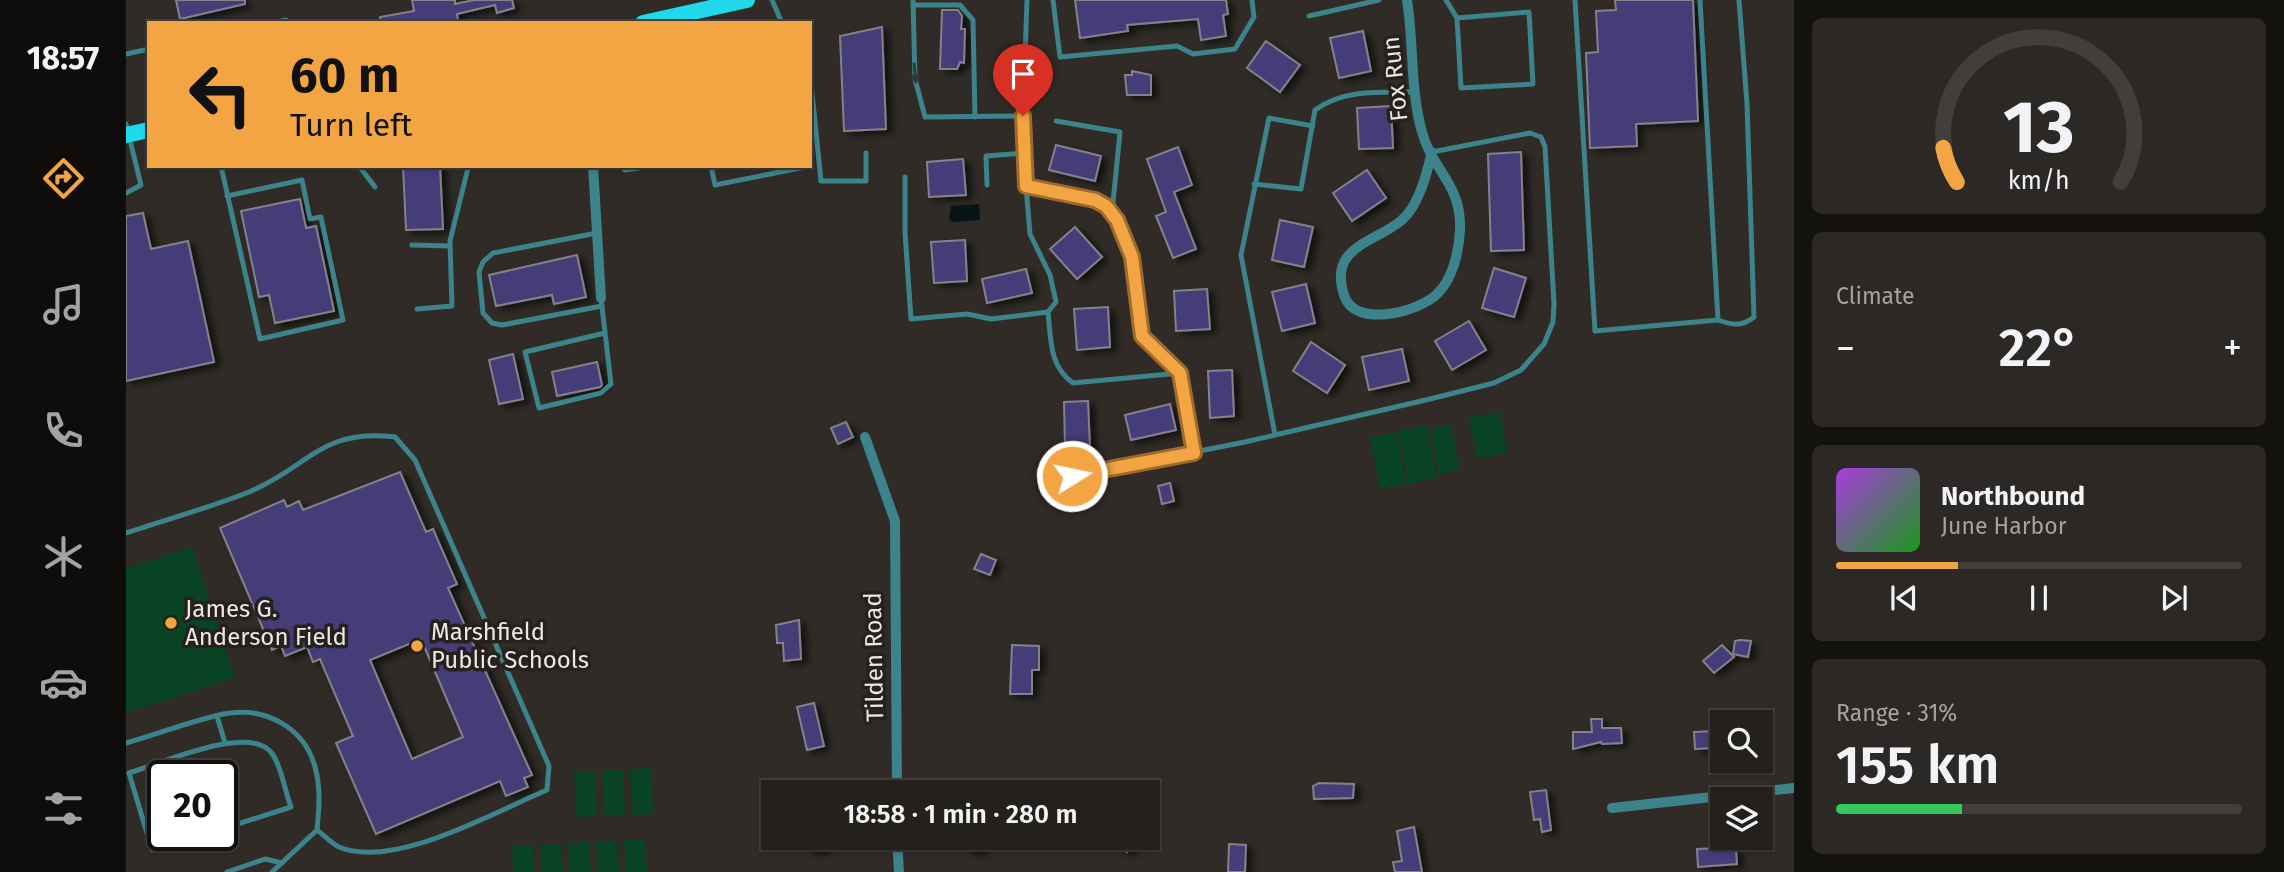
<!DOCTYPE html>
<meta charset="utf-8">
<style>
:root{--surface:#24201c;--page:#2c2825;--text:#f1f3f6;--muted:#a3a3a3;--line:#413e3b;--accent:#f3a443}
body{margin:0;font-family:"Fira Sans",sans-serif;background:var(--page);color:var(--text);height:100vh;display:flex;flex-direction:column;font-size:26px;white-space:nowrap}
*{box-sizing:border-box;margin:0}
p{font-size:23px;color:var(--muted)}
.icon{flex:none;width:38px;height:38px;fill:none;stroke:currentColor;stroke-width:2;stroke-linecap:round;stroke-linejoin:round}
.map{position:relative;flex:1;overflow:hidden}
.sheet{display:flex;flex-direction:column;gap:18px;padding:18px;background:#14120f;width:490px}
.sheet>*{flex:none}
.guide{position:absolute;left:21px;top:21px;width:665px;height:147px;border-radius:0px;box-shadow:0 2px 5px #0004,0 0 0 2px var(--line);background:#f3a443;color:#111;overflow:hidden}
.controls{position:absolute;left:1584px;top:710px;display:grid;gap:14px}
.controls a{display:grid;place-items:center;width:63px;height:63px;border-radius:0px;background:var(--surface);box-shadow:0 2px 5px #0004,0 0 0 2px var(--line);font-size:35px}
.speed{position:absolute;left:21px;top:760px;display:flex;gap:14px;font-size:35px;font-weight:700;text-align:center}
.speed>*{display:grid;place-content:center;width:91px;height:91px;border-radius:50%;background:var(--surface);box-shadow:0 2px 5px #0004,0 0 0 2px var(--line);line-height:1}
.speed .limit{border:4px solid #111;border-radius:10px;background:#fff;color:#111}
.pin{position:absolute;display:grid;place-items:center;width:60px;height:60px;color:#fff;margin:-72px -30px;border-radius:50% 50% 50% 0;rotate:-45deg;box-shadow:0 0 7px #0007}
.pin .icon{rotate:45deg}
.me{position:absolute;width:77px;margin:-38px;rotate:80deg;stroke-linejoin:round;filter:drop-shadow(0 0 5px #0008)}
.turn{display:flex;align-items:center;gap:24px;height:147px;padding:0 28px;font-size:32px}
.turn .icon{width:91px;height:91px;stroke-width:2.5}
.turn b{display:block;font-size:49px;line-height:60px}
.big{font-size:52px;font-weight:600;line-height:1.1}
.sheet .card{flex:1;display:flex;flex-direction:column;justify-content:center;gap:10px;min-width:0;padding:0 24px;border-radius:10px;background:var(--page)}
.sheet .dial{align-items:center;gap:0}
.dial svg{height:182px;overflow:visible;fill:none;stroke:var(--line);stroke-width:7;stroke-linecap:round;text-anchor:middle}
.dial text{fill:var(--text);stroke:none}
.song{display:flex;align-items:center;gap:21px}
.cover{width:84px;height:84px;border-radius:10px;background:linear-gradient(135deg,hsl(280 70% 55%),hsl(120 70% 35%))}
.played{height:7px;border-radius:4px;background:linear-gradient(90deg,var(--accent) 30%,var(--line) 30%)}
.keys{display:flex;justify-content:space-around;direction:ltr}
.heat{display:flex;justify-content:space-between;align-items:center;font-size:38px;direction:ltr}
.charge{height:10px;border-radius:5px;background:linear-gradient(90deg,#34c759 31%,var(--line) 0)}
.trip{position:absolute;left:635px;top:780px;width:399px;height:70px;border-radius:0px;background:var(--surface);box-shadow:0 2px 5px #0004,0 0 0 2px var(--line);font-weight:600;line-height:70px;text-align:center}
main{display:flex;flex:1;min-height:0}
.menu{display:flex;flex-direction:column;width:126px;justify-content:space-around;align-items:center;background:#0e0d0b;color:var(--muted)}
.menu .icon{width:49px;height:49px}
.menu .active{color:var(--accent)}
.menu b{font-size:32px;color:var(--text)}
.map>svg:first-child{display:block}
.green{fill:#084324}
.water{fill:#071415}
.building{fill:#453c78;stroke:#83828a;stroke-width:2;fill-rule:evenodd;filter:url(#shadow)}
.lines{fill:none;stroke-linecap:round;stroke-linejoin:round}
.lane{stroke:#3c838b;stroke-width:5}
.street{stroke:#3c838b;stroke-width:10}
.primary{stroke:#20daec;stroke-width:16}
.oneway{fill:#2c3a38}
.route-casing{stroke:#9e6b2c;stroke-width:18}
.route{stroke:#f3a443;stroke-width:12}
.poi-dot{fill:#f3a443;stroke:#26211d;stroke-width:2.5}
.labels{text-anchor:middle;stroke-width:7;stroke-linejoin:round;paint-order:stroke}
.street-label{font-size:24px;fill:#eae7e4;stroke:#26211d}
.poi-label{font-size:24px;fill:#eae7e4;stroke:#26211d;text-anchor:start}
</style>
<main>
<nav class="menu">
<b>18:57</b>
<svg class="icon active" aria-label="directions" viewBox="0 0 24 24"><path d="M12 3l9 9-9 9-9-9zM9 14v-3h6M13 9l2 2-2 2"/></svg>
<svg class="icon" aria-label="music" viewBox="0 0 24 24"><path d="M9 18V5l10-2v13"/><circle cx="6" cy="18" r="3"/><circle cx="16" cy="16" r="3"/></svg>
<svg class="icon" aria-label="phone" viewBox="0 0 24 24"><path d="M5 4h4l2 5-3 2q2 4 5 5l2-3 5 2v4C11 20 4 13 5 4z"/></svg>
<svg class="icon" aria-label="climate" viewBox="0 0 24 24"><path d="M12 3v18M4 7l16 10M4 17L20 7"/></svg>
<svg class="icon" aria-label="car" viewBox="0 0 24 24"><path d="M5 17H2v-5l4-1 3-4h7l3 4 3 1v5h-3M9 17h6M6 11h13"/><circle cx="7" cy="17" r="2"/><circle cx="17" cy="17" r="2"/></svg>
<svg class="icon" aria-label="filters" viewBox="0 0 24 24"><path d="M4 7h16M4 17h16"/><circle cx="9" cy="7" r="2"/><circle cx="15" cy="17" r="2"/></svg>
</nav>
<div class="map">
<svg width="1668" height="872" viewBox="0 0 1668 872">
<defs>
<filter id="shadow"><feDropShadow dx="6" dy="3.5" stdDeviation="3.5" flood-color="#0009"/></filter>
</defs>
<rect width="100%" height="100%" fill="#302b26"/>
<g class="green">
<polygon points="1374,412 1381,453 1351,459 1343,417"/>
<polygon points="1300,425 1311,478 1282,484 1272,431"/>
<polygon points="1325,425 1334,470 1313,474 1304,429"/>
<polygon points="1270,432 1280,484 1254,490 1244,437"/>
<polygon points="66,547 109,678 0,713 0,568"/>
<polygon points="525,768 527,814 506,815 504,769"/>
<polygon points="497,770 499,815 478,816 476,771"/>
<polygon points="469,771 471,816 450,817 448,772"/>
<polygon points="519,839 521,872 500,872 498,840"/>
<polygon points="491,841 493,872 472,872 470,842"/>
<polygon points="463,842 465,872 443,872 442,843"/>
<polygon points="435,844 437,872 416,872 414,845"/>
<polygon points="407,845 408,872 387,872 386,846"/>
</g>
<polygon class="water" points="853,204 854,220 826,222 823,218 825,206"/>
<g class="building">
<polygon points="50,0 119,0 119,4 54,19"/>
<polygon points="286,0 329,0 329,4 348,0 386,0 388,8 371,13 369,5 331,14 332,21 323,23 308,23 307,20 254,23 254,17 288,11"/>
<polygon points="949,0 1100,0 1102,14 1097,15 1100,36 1075,40 1072,19 1001,25 1002,31 954,38"/>
<polygon points="1489,0 1567,0 1572,121 1510,124 1511,146 1464,148 1460,53 1472,52 1470,11 1490,10"/>
<polygon points="816,10 832,10 836,16 835,29 839,29 838,63 834,62 831,69 814,69"/>
<polygon points="756,27 760,129 718,131 714,36"/>
<polygon points="1237,31 1245,71 1213,78 1204,38"/>
<polygon points="1140,41 1174,65 1154,92 1121,68"/>
<polygon points="1006,71 1025,75 1025,95 1001,95 999,75 1006,75"/>
<polygon points="1265,106 1267,148 1233,149 1231,108"/>
<polygon points="930,145 975,156 969,181 923,170"/>
<polygon points="1052,147 1066,185 1048,192 1070,249 1047,258 1030,216 1040,212 1021,159"/>
<polygon points="1395,152 1398,250 1365,251 1362,154"/>
<polygon points="837,159 840,195 803,197 801,162"/>
<polygon points="277,166 314,166 317,229 280,230"/>
<polygon points="1241,170 1260,198 1226,221 1207,193"/>
<polygon points="174,199 180,228 190,226 208,311 149,323 143,295 133,297 115,211"/>
<polygon points="17,213 25,249 62,241 88,362 0,381 0,216"/>
<polygon points="1154,220 1187,227 1178,267 1146,260"/>
<polygon points="949,227 976,257 951,279 924,249"/>
<polygon points="839,240 841,281 808,283 805,242"/>
<polygon points="451,255 460,297 428,304 426,295 370,306 363,275"/>
<polygon points="1368,268 1400,278 1388,317 1356,308"/>
<polygon points="900,269 906,293 861,303 856,279"/>
<polygon points="1180,284 1189,323 1156,331 1146,292"/>
<polygon points="1081,289 1084,329 1050,331 1048,291"/>
<polygon points="982,307 984,347 951,350 948,309"/>
<polygon points="1343,321 1360,350 1326,370 1309,341"/>
<polygon points="1185,342 1219,365 1201,393 1167,371"/>
<polygon points="1276,349 1283,381 1243,390 1236,357"/>
<polygon points="387,354 397,399 373,404 363,360"/>
<polygon points="471,362 476,385 474,387 431,396 426,372"/>
<polygon points="1106,370 1108,416 1084,418 1082,371"/>
<polygon points="962,401 964,448 939,449 938,402"/>
<polygon points="1044,404 1050,430 1005,440 999,415"/>
<polygon points="720,422 727,437 712,444 705,428"/>
<path d="M 274,472 L 300,532 L 307,529 L 331,584 L 322,588 L 406,775 L 398,778 L 402,787 L 380,796 L 374,781 L 250,834 L 210,743 L 227,736 L 194,659 L 187,662 L 181,647 L 159,656 L 155,646 L 146,650 L 94,528 L 158,500 L 161,507 L 173,501 L 177,510 ZM 295,639 L 337,737 L 286,759 L 244,660 Z"/>
<polygon points="1044,483 1048,501 1036,504 1032,486"/>
<polygon points="855,554 870,560 864,575 848,569"/>
<polygon points="673,620 675,659 658,661 657,643 651,643 650,625"/>
<polygon points="1614,640 1625,641 1622,657 1607,654 1609,641"/>
<polygon points="886,645 913,646 913,670 906,670 906,694 884,694"/>
<polygon points="1596,645 1608,657 1588,673 1577,661"/>
<polygon points="688,703 698,746 681,750 671,707"/>
<polygon points="1465,719 1476,719 1476,728 1495,728 1496,743 1476,744 1475,742 1447,749 1447,732 1466,732"/>
<polygon points="1589,731 1590,748 1569,749 1568,732"/>
<polygon points="1193,783 1228,784 1227,798 1188,799 1187,786"/>
<polygon points="1420,790 1425,830 1416,832 1414,819 1408,820 1404,792"/>
<polygon points="1288,827 1296,872 1269,872 1267,862 1276,861 1271,831"/>
<polygon points="682,838 699,838 698,850 682,850"/>
<polygon points="842,838 856,838 856,851 841,850"/>
<polygon points="982,838 1011,838 1001,852"/>
<polygon points="1103,844 1120,845 1119,872 1102,872"/>
<polygon points="1594,848 1594,851 1610,850 1611,864 1572,867 1571,849"/>
</g>
<g class="lines">
<g class="lane">
<polyline points="646,0 656,23"/>
<polyline points="787,0 789,79 799,117 897,116"/>
<polyline points="901,0 897,116 900,186 969,200 986,213 1006,257 1016,336 1054,373"/>
<polyline points="927,0 934,57 1051,46 1067,54 1109,49 1128,17 1126,0"/>
<polyline points="1320,0 1331,18 1335,88 1407,84 1403,12 1331,18"/>
<polyline points="1449,0 1469,331 1592,320 1574,0"/>
<polyline points="787,5 834,5 847,20 849,117"/>
<polyline points="1183,16 1253,0"/>
<polyline points="146,23 160,20"/>
<polyline points="0,54 23,49"/>
<polyline points="684,73 695,181 740,181 740,153"/>
<polyline points="930,121 994,132 986,213"/>
<polyline points="0,124 15,185 0,193"/>
<polyline points="95,166 134,339 217,320 195,217 184,219 176,180 101,196"/>
<polyline points="233,166 249,187"/>
<polyline points="495,166 499,170 525,166"/>
<polyline points="585,166 589,185 684,166"/>
<polyline points="779,177 779,232 785,319 841,314 865,319 922,312"/>
<path d="M 1128,184 L 1175,189 L 1189,110 C 1218,89 1256,92 1290,92"/>
<polyline points="861,185 860,156 897,153"/>
<path d="M 900,186 L 904,234 L 924,275 L 930,302 L 922,312 C 925,339 923,366 947,383 L 1054,373 L 1068,453"/>
<polyline points="471,233 367,253 357,262 353,272 357,313 366,323 376,325 476,306"/>
<polyline points="286,245 324,246"/>
<polyline points="475,298 485,384 475,393 413,408 399,352 479,333"/>
<polyline points="291,309 326,306 324,241 342,168"/>
<path d="M 1592,320 C 1606,325 1616,327 1628,317 L 1621,104 L 1613,0"/>
<polyline points="1149,435 1115,255 1143,118 1187,126"/>
<polyline points="946,476 1119,442 1304,399 1368,383 1395,370 1418,344 1427,322 1428,304 1419,147 1415,137 1404,133 1306,152"/>
<path d="M 0,533 C 41,519 83,508 123,492 C 183,467 195,428 269,437 L 289,460 L 423,766 L 421,790 C 368,812 268,870 213,847 C 205,843 198,835 191,830"/>
<polyline points="91,716 99,743"/>
<path d="M 0,743 C 32,734 65,721 97,714 C 137,706 178,726 189,767 C 195,788 193,809 191,830 L 146,872"/>
<path d="M 77,835 L 26,850 L 3,773 C 34,764 119,725 144,751 C 155,763 159,792 165,807 L 96,829"/>
<polyline points="101,872 139,859 156,863"/>
</g>
<g class="street">
<path d="M 1281,0 C 1288,43 1284,90 1296,132 C 1306,170 1336,184 1334,230 C 1333,251 1327,279 1311,294 C 1293,312 1228,329 1218,295 C 1202,246 1249,243 1276,220 C 1293,205 1301,173 1306,152"/>
<polyline points="467,166 475,298"/>
<polyline points="739,437 769,521 771,793"/>
<polyline points="1486,808 1668,788"/>
<polyline points="771,838 773,872"/>
</g>
<g class="primary">
<polyline points="517,23 621,0"/>
<polyline points="0,135 23,130"/>
</g>
</g>
<defs><path id="oneway-solid" d="M-6-.8H1V-3.2L6.5 0L1 3.2V.8H-6Z" transform="scale(1.75)"/></defs>
<use class="oneway" href="#oneway-solid" transform="translate(789 73) rotate(85)"/>
<g class="lines">
<g class="route-casing">
<polyline id="route" points="897,116 900,186 969,200 980,206 991,220 1006,257 1016,336 1054,373 1068,453 946,476"/>
</g>
<use href="#route" class="route"/>
</g>
<g class="poi-dot">
<circle cx="45" cy="623" r="7"/>
<circle cx="291" cy="646" r="7"/>
</g>
<g class="labels">
<g class="street-label">
<text transform="translate(1269 79) rotate(-96)" y="8">Fox Run</text>
<text transform="translate(748 657) rotate(-91)" y="8">Tilden Road</text>
</g>
<g class="poi-label">
<text x="59" y="617">James G.<tspan x="59" dy="28">Anderson Field</tspan></text>
<text x="305" y="640">Marshfield<tspan x="305" dy="28">Public Schools</tspan></text>
</g>
</g>
</svg>
<div class="controls">
<a><svg class="icon" aria-label="search" viewBox="0 0 24 24"><circle cx="10" cy="10" r="6"/><path d="M15 15l6 6"/></svg></a>
<a><svg class="icon" aria-label="layers" viewBox="0 0 24 24"><path d="M12 4l9 5-9 5-9-5zM3 14l9 5 9-5"/></svg></a>
</div>
<div class="speed"><div class="limit">20</div></div>
<div class="pin" style="left:897px;top:116px;background:#d93025"><svg class="icon" aria-label="arrive" viewBox="0 0 24 24"><path d="M6 21V4h12l-3 4 3 4H6"/></svg></div>
<svg class="me" style="left:946px;top:476px" viewBox="-20 -20 40 40"><circle r="17" fill="#f3a443" stroke="#fff" stroke-width="3"/><path d="M0-11L8 9 0 5-8 9z" fill="#fff"/></svg>
<div class="trip">18:58 · 1 min · 280 m</div>
<div class="guide">
<div class="turn"><svg class="icon" aria-label="left" viewBox="0 0 24 24"><path d="M17 20v-9H6M10 6l-5 5 5 5"/></svg><div><b>60 m</b>Turn left</div></div>
</div>
</div>
<section class="sheet">
<div class="card dial"><svg viewBox="0 0 100 80">
<path d="M14 69A42 42 0 1 1 86 69"/>
<path d="M14 69A42 42 0 0 1 8 54" stroke="#f3a443"/>
<text x="50" y="56" font-size="32" font-weight="700">13</text>
<text x="50" y="72" font-size="11">km/h</text>
</svg></div>
<div class="card"><p>Climate</p>
<div class="heat"><a>−</a><b class="big">22°</b><a>+</a></div>
</div>
<div class="card">
<div class="song"><i class="cover"></i><div><b>Northbound</b><p>June Harbor</p></div></div>
<div class="played"></div>
<div class="keys"><svg class="icon" aria-label="previous" viewBox="0 0 24 24"><path d="M18 5L8 12l10 7zM5 5v14"/></svg><svg class="icon" aria-label="pause" viewBox="0 0 24 24"><path d="M8 5v14M16 5v14"/></svg><svg class="icon" aria-label="next" viewBox="0 0 24 24"><path d="M6 5l10 7-10 7zM19 5v14"/></svg></div>
</div>
<div class="card"><p>Range · 31%</p><b class="big">155 km</b><div class="charge"></div></div>
</section>
</main>
